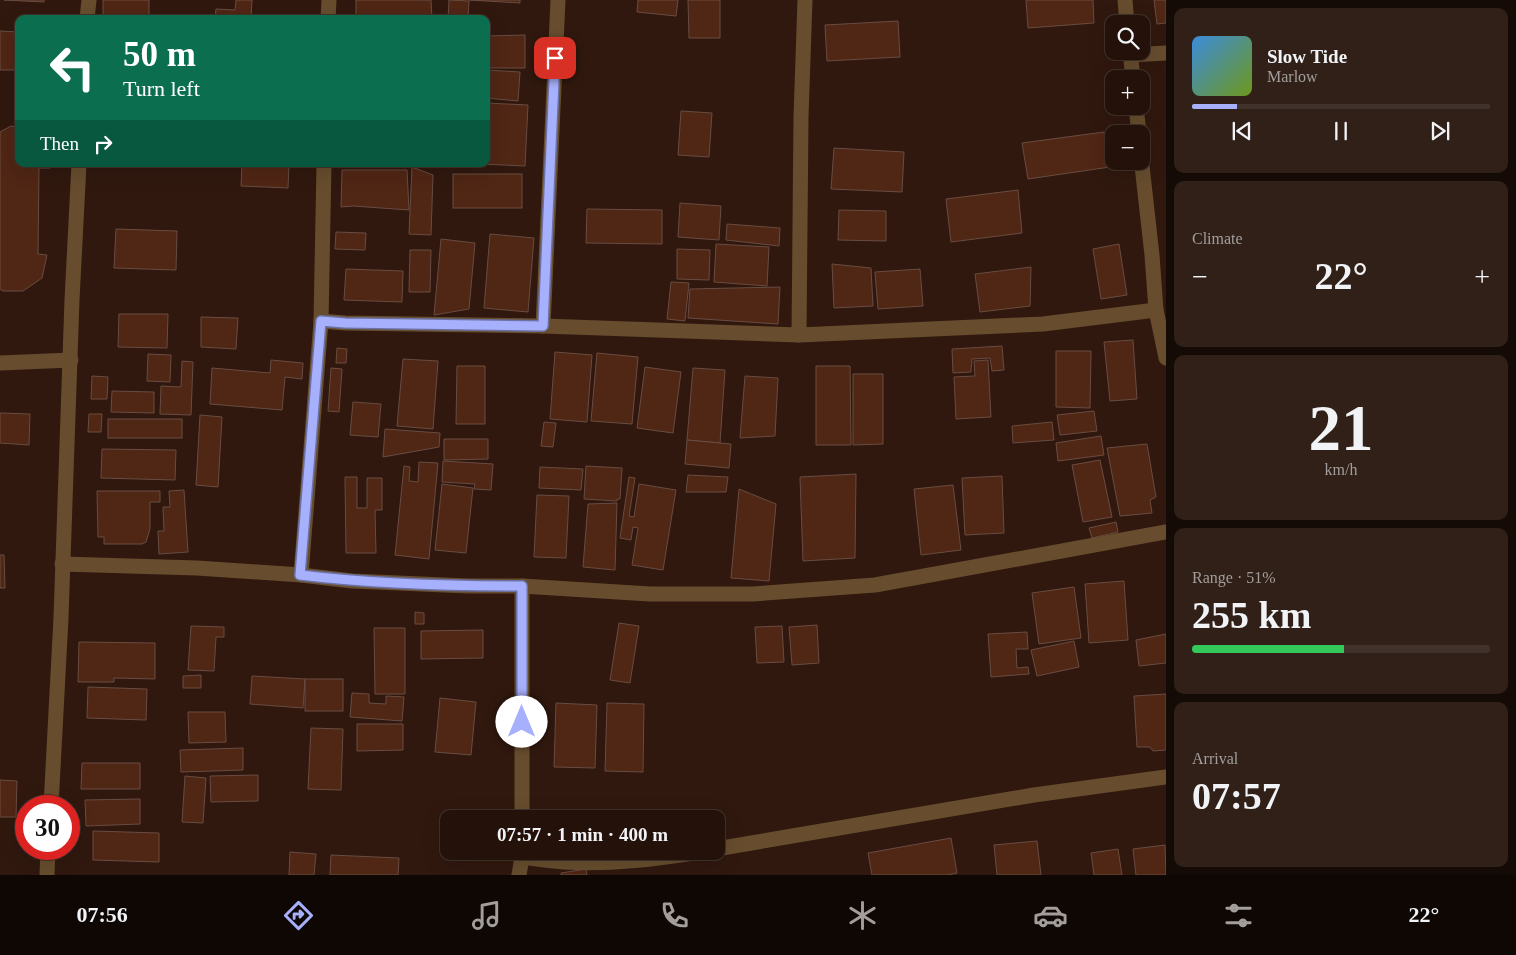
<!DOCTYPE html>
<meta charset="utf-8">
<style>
:root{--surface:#24120a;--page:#302018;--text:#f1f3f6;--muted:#a39e9c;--line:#41322b;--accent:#a7b0fc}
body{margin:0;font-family:"Times New Roman",serif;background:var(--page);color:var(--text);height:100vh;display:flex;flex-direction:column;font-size:19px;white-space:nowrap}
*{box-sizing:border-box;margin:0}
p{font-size:16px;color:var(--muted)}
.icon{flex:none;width:28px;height:28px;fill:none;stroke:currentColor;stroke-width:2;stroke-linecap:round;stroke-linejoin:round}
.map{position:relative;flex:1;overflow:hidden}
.drawer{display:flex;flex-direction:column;gap:8px;padding:8px;background:#140a06;width:350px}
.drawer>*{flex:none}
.banner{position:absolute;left:15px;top:15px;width:475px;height:152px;border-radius:10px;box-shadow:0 5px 20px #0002,0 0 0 1px var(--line);background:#0b6e4f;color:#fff;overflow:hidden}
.controls{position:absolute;left:1105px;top:15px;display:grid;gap:10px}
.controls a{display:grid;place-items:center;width:45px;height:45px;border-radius:10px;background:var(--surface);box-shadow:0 5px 20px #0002,0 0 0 1px var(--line);font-size:25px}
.speed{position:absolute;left:15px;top:795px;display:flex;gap:10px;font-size:25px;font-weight:700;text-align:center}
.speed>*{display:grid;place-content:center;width:65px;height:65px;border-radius:50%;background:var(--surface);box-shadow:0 5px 20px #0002,0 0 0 1px var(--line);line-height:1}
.speed .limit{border:8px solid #d22;background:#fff;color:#111}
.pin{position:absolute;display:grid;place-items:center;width:42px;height:42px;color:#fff;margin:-21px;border-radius:10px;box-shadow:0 2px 8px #0006}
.me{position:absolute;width:55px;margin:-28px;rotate:0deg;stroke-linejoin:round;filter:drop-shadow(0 0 4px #0008)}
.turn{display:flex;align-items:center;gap:18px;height:105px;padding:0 25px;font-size:22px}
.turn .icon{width:65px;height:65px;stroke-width:2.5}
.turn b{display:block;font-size:35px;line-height:42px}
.then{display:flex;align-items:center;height:48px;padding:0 25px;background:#0003;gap:10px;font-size:19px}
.big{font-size:38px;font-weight:600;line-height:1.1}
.drawer .tile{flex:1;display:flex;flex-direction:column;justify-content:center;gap:8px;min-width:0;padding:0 18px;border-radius:10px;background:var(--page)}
.drawer .dial{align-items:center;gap:0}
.dial b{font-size:65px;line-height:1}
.song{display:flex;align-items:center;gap:15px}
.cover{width:60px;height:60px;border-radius:8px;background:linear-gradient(135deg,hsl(210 70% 55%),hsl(80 70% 35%))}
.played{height:5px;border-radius:2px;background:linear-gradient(90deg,var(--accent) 15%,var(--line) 15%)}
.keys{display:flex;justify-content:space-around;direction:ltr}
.heat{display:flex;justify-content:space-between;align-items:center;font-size:28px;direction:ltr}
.charge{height:8px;border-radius:4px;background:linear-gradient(90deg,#34c759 51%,var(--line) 0)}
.trip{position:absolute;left:440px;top:810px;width:285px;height:50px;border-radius:10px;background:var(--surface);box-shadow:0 5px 20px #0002,0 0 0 1px var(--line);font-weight:600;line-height:50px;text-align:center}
.tab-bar{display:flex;height:80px;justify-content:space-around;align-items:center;background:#0e0704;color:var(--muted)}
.tab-bar .icon{width:35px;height:35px}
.tab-bar .current{color:var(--accent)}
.tab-bar b{font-size:22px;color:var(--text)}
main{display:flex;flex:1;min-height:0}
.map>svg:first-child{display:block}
.building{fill:#502615;stroke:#694c41}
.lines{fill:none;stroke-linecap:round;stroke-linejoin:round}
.minor{stroke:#674d2e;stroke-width:15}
.route-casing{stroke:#6d72a4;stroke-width:12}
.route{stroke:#a7b0fc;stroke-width:9}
</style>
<main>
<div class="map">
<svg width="1166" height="875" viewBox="0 0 1166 875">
<rect width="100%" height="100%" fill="#30180e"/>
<g class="building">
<polygon points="4,0 44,0 44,2"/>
<rect x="103" y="0" width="46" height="19"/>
<polygon points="236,0 252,0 251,19 215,19 216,9 235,10"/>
<polygon points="356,0 431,0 432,19 356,19"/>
<polygon points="449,0 469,1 468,19 448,19"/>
<polygon points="469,0 520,0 520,3"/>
<polygon points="638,0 678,0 676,16 637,12"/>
<polygon points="688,0 720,0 720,38 689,38"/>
<polygon points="1026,0 1093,0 1094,23 1028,28"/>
<polygon points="1154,0 1166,0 1166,23 1157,24"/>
<polygon points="898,21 900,57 827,61 825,25"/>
<polygon points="0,31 19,32 19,70 0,70"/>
<polygon points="525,35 525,68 486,68 486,36"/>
<polygon points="486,70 520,72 518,101 486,98"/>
<polygon points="486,103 528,105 525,166 481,164 486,164"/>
<polygon points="681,111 712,113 709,157 678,155"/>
<polygon points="11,126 19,127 19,164 50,164 50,168 39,168 38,254 47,255 42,278 23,291 3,291 0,289 0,132"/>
<polygon points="1104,132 1110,167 1028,179 1022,143"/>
<polygon points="834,148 904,152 902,192 831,189"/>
<polygon points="242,164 289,164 288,188 241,186"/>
<polygon points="412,167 433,175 431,235 409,234"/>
<polygon points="342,170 407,170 409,210 353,206 341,207"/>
<rect x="453" y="174" width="69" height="34"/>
<polygon points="1018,190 1022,233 951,242 946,199"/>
<polygon points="680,203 721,206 719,240 678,237"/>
<polygon points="587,209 662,210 662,244 586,243"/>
<polygon points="839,210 886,211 886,241 838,240"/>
<polygon points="727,224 780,228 779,246 726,240"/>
<polygon points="116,229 177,231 176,270 114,268"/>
<polygon points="336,232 366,233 365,250 335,249"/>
<polygon points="490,234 534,238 528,312 484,308"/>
<polygon points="441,239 475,243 469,309 434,315"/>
<polygon points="716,244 769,247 767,286 714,282"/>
<polygon points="1119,244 1127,295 1101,299 1093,249"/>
<polygon points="677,249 710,250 709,280 677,279"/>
<polygon points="410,250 431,250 430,292 409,292"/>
<polygon points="832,264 871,268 873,306 834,308"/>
<polygon points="1031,267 1030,306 980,312 975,274"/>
<polygon points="346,269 403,271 402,302 344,300"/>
<polygon points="920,269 923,306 878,309 875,272"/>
<polygon points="671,282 689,283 685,321 667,319"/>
<polygon points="780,287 778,324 688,318 690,289"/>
<polygon points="119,314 168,314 167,348 118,347"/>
<polygon points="201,317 238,318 236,349 201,347"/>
<polygon points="1133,340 1137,399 1110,401 1104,342"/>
<polygon points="1002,346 1004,370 992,371 990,358 972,359 971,372 953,373 952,349"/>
<polygon points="337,348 347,349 346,363 336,363"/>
<polygon points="1056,351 1091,351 1090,408 1056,407"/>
<polygon points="555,352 592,355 587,422 550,419"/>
<polygon points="597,353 638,357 632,424 591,421"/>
<polygon points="148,354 171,355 170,382 147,381"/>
<polygon points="403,359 438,361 433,429 397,426"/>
<polygon points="271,360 303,363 302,379 285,377 282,410 210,404 212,368 270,373"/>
<polygon points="988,360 991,417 956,419 954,377 975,376 974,361"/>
<polygon points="182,361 193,362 191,415 160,414 161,386 181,387"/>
<polygon points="457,366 485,366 485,424 456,424"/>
<polygon points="816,366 850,366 851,445 816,445"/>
<polygon points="645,367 681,372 673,433 637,428"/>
<polygon points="331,368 342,369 339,412 328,411"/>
<polygon points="693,368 725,370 720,443 687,440"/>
<polygon points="853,374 883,374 883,444 853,445"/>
<polygon points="92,376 108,377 107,399 91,399"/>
<polygon points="745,376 778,378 775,436 740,438"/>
<polygon points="112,391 154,392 154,413 111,412"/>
<polygon points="353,402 381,404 378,437 350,435"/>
<polygon points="1094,411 1097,431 1060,435 1057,415"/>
<polygon points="0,413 30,414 29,445 0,443"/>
<polygon points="89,414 102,414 101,432 88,432"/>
<polygon points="200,415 222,417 218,487 196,485"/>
<rect x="108" y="419" width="74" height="19"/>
<polygon points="544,422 556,423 553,447 541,446"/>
<polygon points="1052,422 1054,440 1013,443 1012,426"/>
<polygon points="385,429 440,433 439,447 383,457"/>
<polygon points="1101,436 1104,455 1058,461 1056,443"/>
<polygon points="444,439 488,439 488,459 444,460"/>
<polygon points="687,440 731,444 729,468 685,464"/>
<polygon points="1147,444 1156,497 1150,500 1152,513 1120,516 1107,448"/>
<polygon points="102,449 176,450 175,480 101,478"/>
<polygon points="1100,460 1112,517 1083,522 1072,465"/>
<polygon points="443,461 493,464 491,490 474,489 475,484 442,482"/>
<polygon points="419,462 438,463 429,559 395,555 404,466 410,467 409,481 418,482"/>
<polygon points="586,466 622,468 620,499 617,499 617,501 584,499"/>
<polygon points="540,467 583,469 581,490 539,488"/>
<polygon points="856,474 855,558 803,561 800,477"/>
<polygon points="688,475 728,477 726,492 686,492"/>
<polygon points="1002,476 1004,533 965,535 962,478"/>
<polygon points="345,477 357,477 357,508 367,508 367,478 382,478 382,510 375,510 376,553 346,553"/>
<polygon points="629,477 635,478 629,516 634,517 639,484 676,490 663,570 632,565 638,528 633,527 631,540 620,538"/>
<polygon points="442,484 473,488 466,553 435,550"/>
<polygon points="953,485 961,550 921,555 914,489"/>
<polygon points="739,489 776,504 769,581 731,578"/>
<polygon points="184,490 188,552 159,554 158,531 164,531 163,507 170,507 169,491"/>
<polygon points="97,491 160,491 160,502 150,502 150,529 146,542 142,544 104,544 104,537 98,537"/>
<polygon points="537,495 569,496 566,558 534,557"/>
<polygon points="617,503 615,570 583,567 588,504"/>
<polygon points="1116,522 1118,532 1092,538 1089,528"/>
<polygon points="0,555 4,555 5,588 0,588"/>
<polygon points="1124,581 1128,640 1089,643 1085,584"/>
<polygon points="1074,587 1081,638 1039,644 1032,593"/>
<polygon points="415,612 424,613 424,624 415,624"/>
<polygon points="619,623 639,626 630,683 610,680"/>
<polygon points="817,625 819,663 792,665 789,627"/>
<polygon points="191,626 224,627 224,637 216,637 214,671 188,670"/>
<polygon points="782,626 784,662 757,663 755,627"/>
<polygon points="374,628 405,628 405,694 375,694"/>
<polygon points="483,630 483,658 421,659 421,631"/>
<polygon points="1027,632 1028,649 1016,649 1017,668 1028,667 1029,674 991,677 988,634"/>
<polygon points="1166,634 1166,663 1139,666 1136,640"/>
<polygon points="1074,641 1079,667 1037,676 1031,650"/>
<polygon points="79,642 155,643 155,679 114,678 114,682 78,682"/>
<polygon points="201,675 201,688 183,688 183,676"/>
<polygon points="252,676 305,679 303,708 250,704"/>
<rect x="305" y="679" width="38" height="32"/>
<polygon points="88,687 147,689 146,720 87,718"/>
<polygon points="352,693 369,694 369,703 386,704 386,696 404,697 402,721 350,717"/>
<polygon points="1166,694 1166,750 1153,751 1150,747 1137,747 1134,696"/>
<polygon points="440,698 476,702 471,755 435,752"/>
<polygon points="556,703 597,705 595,768 554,767"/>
<polygon points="607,703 644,704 643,772 605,771"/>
<polygon points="188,712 225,712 226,742 189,743"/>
<polygon points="357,724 403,724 403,750 357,751"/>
<polygon points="311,728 343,729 341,790 308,789"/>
<polygon points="243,748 243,770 181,772 180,750"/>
<polygon points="82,763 140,763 140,789 81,789"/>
<polygon points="258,775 258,801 211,802 210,776"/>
<polygon points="185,776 206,778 203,823 182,822"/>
<polygon points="0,780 17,781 16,817 0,817"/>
<polygon points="140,799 140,824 86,826 85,800"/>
<polygon points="93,831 159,833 159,862 93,860"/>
<polygon points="951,838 957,873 947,875 872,875 868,853"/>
<polygon points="1037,841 1041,875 997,875 994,845"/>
<polygon points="1165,845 1166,875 1136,875 1133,849"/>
<polygon points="1118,849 1122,875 1094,875 1091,853"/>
<polygon points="290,852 316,854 314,875 289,875"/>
<polygon points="331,855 399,858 398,875 330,875"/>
<polygon points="586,869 587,875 561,875 561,873"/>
</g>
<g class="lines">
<g class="minor">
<polyline points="1125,0 1127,24"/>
<polyline points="87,19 89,0"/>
<polyline points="328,19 329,0"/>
<polyline points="1130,51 1133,79"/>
<polyline points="1130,55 1166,53"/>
<polyline points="1136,106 1139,134"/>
<polyline points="1141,157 1152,255 1156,310 1166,358"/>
<polyline points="321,321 345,323 543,326 799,335 1043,324 1156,310"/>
<polyline points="543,326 558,0"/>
<polyline points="799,335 801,117 805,0"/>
<polyline points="0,363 71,360"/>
<polyline points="62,564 197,568 301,575 352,581 468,586 522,586 650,594 753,594 875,585 1166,532"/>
<polyline points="301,575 321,321 324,164"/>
<polyline points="51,806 61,618 72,300 79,164"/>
<polyline points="522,819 522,586"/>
<polyline points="716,849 1034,795 1166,777"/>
<path d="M 522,851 L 522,857 C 536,859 550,861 564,862 C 611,865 658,859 705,851"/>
<polyline points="47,875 48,849"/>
<polyline points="519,875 522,857"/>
</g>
</g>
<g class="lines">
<g class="route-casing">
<path id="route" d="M 522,722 L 522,586 C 448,586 374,584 300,575 L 321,321 L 345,323 L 543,326 L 555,58"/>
</g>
<use href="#route" class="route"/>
</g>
</svg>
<div class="controls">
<a><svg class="icon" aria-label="search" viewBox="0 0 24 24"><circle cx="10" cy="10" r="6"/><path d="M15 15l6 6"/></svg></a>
<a>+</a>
<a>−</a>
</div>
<div class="speed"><div class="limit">30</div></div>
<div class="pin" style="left:555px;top:58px;background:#d93025"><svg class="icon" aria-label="arrive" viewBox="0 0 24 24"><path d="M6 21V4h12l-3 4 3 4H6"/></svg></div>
<svg class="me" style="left:522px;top:722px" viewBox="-20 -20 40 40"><circle r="19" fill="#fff"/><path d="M0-13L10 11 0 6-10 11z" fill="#a7b0fc"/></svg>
<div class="trip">07:57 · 1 min · 400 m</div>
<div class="banner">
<div class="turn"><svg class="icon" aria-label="left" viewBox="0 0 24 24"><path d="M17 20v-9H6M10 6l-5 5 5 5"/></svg><div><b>50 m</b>Turn left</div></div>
<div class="then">Then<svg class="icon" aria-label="right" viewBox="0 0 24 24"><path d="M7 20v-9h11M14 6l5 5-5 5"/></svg></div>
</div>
</div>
<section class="drawer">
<div class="tile">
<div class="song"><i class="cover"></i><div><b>Slow Tide</b><p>Marlow</p></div></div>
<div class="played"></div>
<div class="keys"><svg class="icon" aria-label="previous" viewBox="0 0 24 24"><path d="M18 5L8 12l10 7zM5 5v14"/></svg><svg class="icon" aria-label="pause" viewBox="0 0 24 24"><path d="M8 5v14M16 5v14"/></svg><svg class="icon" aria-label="next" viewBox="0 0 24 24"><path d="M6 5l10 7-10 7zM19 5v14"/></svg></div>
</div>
<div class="tile"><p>Climate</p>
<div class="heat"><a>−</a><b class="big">22°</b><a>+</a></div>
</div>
<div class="tile dial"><b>21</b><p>km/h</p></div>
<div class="tile"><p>Range · 51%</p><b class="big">255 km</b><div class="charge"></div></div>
<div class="tile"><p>Arrival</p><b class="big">07:57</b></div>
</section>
</main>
<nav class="tab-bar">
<b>07:56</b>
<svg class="icon current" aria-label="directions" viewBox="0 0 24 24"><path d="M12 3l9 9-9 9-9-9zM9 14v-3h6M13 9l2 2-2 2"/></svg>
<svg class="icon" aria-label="music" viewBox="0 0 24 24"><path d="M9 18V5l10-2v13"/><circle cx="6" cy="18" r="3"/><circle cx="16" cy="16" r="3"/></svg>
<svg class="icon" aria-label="phone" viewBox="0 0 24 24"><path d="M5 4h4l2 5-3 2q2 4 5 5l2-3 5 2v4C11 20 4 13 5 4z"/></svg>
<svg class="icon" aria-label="climate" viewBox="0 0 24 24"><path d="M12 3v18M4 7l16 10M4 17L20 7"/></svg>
<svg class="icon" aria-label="car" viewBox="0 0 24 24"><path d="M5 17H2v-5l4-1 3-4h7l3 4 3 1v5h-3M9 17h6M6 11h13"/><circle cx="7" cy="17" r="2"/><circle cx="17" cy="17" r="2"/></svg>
<svg class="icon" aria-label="filters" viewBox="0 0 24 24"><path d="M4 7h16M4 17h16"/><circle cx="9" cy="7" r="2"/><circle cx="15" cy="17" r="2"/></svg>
<b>22°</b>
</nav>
